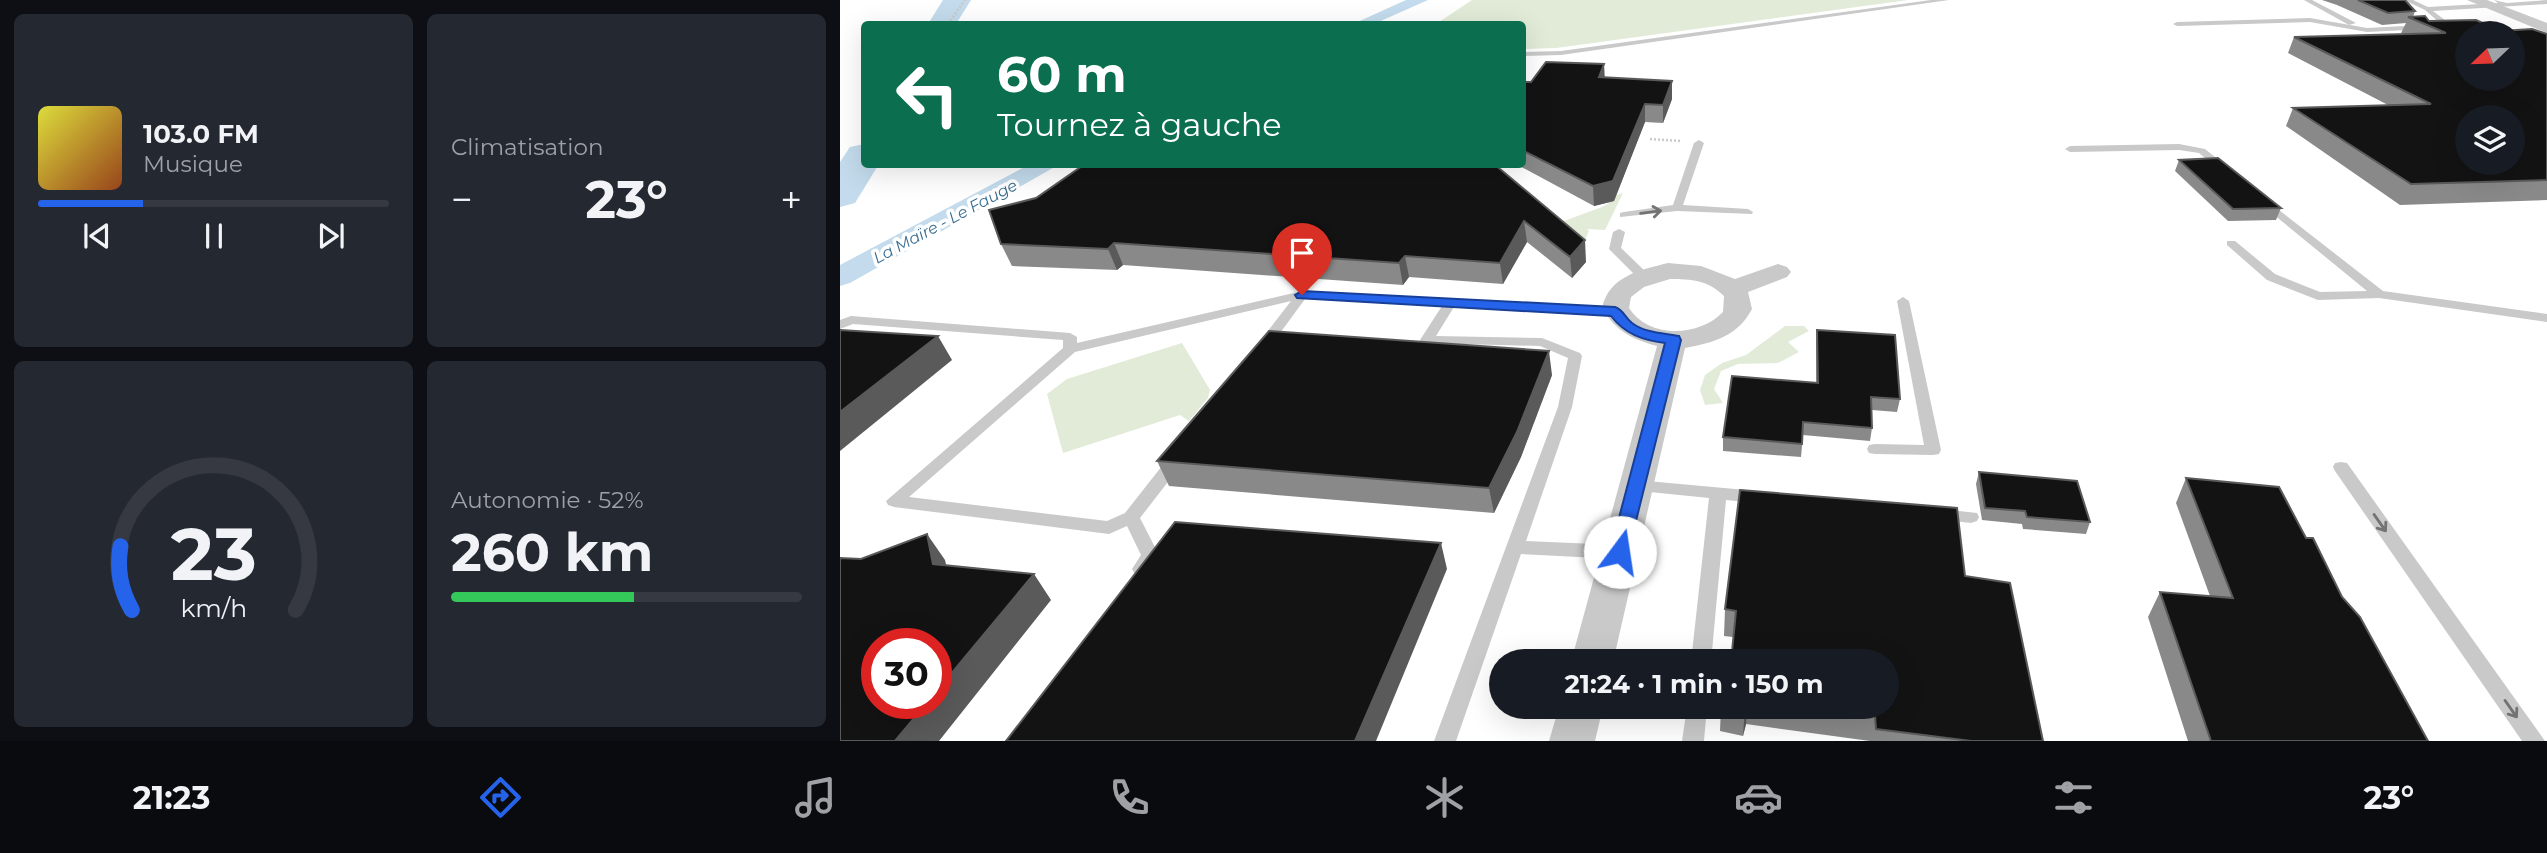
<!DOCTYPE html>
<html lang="fr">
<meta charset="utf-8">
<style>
:root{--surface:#171b24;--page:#242831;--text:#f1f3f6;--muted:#9ea1a6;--line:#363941;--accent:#2563eb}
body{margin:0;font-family:Montserrat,sans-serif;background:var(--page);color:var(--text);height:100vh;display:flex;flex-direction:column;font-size:26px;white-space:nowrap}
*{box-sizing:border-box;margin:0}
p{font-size:23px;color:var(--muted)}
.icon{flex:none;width:38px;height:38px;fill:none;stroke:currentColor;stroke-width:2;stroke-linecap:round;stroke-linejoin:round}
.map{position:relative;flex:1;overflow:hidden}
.side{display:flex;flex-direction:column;gap:14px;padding:14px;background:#0d0f14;width:840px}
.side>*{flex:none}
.banner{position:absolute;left:21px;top:21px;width:665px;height:147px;border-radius:7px;box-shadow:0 7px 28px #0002;background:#0b6e4f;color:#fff;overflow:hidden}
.needle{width:46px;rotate:247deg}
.controls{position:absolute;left:1615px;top:21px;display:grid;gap:14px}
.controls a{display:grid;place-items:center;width:70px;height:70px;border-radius:50%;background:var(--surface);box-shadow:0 7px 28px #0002;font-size:35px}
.speed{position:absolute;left:21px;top:628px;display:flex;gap:14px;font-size:35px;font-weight:700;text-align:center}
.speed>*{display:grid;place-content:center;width:91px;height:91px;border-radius:50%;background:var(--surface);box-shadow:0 7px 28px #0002;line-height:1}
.speed .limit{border:10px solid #d22;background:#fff;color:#111}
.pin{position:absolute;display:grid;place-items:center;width:60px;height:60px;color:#fff;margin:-72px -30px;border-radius:50% 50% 50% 0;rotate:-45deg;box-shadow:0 0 7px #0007}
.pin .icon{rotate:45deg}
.me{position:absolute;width:77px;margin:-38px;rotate:14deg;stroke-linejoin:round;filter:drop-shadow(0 0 5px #0008)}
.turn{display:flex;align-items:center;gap:24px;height:147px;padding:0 21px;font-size:32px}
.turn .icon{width:91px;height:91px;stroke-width:2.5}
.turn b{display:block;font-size:49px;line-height:60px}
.big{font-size:52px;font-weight:700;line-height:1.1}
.side .card{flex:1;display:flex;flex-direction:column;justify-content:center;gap:10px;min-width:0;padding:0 24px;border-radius:10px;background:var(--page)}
.side .dial{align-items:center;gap:0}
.dial svg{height:182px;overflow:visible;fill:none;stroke:var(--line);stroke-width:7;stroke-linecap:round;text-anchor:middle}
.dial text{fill:var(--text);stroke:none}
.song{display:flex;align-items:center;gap:21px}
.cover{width:84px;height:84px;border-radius:10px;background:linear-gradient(135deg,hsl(60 70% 55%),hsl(20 70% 35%))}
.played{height:7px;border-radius:4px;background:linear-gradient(90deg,var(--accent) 30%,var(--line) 30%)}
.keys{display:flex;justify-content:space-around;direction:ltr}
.heat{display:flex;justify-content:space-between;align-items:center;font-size:38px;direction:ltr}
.charge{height:10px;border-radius:5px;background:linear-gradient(90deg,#34c759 52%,var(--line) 0)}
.side .tiles{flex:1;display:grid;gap:14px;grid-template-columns:repeat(2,1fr)}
.trip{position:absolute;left:649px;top:649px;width:410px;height:70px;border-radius:35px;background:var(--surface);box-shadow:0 7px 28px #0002;font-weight:700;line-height:70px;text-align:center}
.tabs{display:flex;height:112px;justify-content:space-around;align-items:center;background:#090b0e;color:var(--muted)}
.tabs .icon{width:49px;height:49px}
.tabs .current{color:var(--accent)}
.tabs b{font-size:32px;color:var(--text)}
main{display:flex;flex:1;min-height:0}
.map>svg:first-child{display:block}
.green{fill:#e2ebd8}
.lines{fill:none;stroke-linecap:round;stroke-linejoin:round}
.canal{fill:#c3dbec;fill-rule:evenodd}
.river{fill:#c3dbec;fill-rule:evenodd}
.path{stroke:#c9c9c9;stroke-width:2.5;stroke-dasharray:2 2;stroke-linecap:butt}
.lane{fill:#c9c9c9;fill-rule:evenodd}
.street{fill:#c9c9c9;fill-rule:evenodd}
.wall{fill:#898989}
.shaded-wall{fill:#5a5a5a}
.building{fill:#131313;stroke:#5a5a5a;stroke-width:2;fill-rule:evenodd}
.oneway{stroke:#737373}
.route{fill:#2563eb;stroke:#184099;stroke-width:2}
.labels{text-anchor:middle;stroke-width:7;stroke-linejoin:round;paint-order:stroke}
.far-water-label{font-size:16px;font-style:italic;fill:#376d91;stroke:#fff}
</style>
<main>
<section class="side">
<div class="tiles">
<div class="card">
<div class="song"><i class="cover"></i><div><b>103.0 FM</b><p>Musique</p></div></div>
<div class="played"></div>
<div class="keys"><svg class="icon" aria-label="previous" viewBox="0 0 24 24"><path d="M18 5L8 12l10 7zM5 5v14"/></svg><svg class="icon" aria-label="pause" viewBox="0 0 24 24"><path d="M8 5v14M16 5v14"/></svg><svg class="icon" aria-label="next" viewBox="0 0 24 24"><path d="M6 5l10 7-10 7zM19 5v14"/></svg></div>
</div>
<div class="card"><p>Climatisation</p>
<div class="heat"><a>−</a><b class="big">23°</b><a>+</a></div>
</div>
<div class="card dial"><svg viewBox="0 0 100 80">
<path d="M14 69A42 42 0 1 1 86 69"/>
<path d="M14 69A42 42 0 0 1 9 41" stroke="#2563eb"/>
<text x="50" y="56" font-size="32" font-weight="700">23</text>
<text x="50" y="72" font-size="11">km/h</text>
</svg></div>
<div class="card"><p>Autonomie · 52%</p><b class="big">260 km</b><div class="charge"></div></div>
</div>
</section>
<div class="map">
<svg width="1707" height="741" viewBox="0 0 1707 741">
<rect width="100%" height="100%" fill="#fff"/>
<g class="green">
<polygon points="632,0 1068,0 716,48 683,49 682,24 596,24"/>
<polygon points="783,193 765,230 747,229 749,231 745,240 730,246 705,228 762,207 769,203 765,199"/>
<polygon points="945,326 964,326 969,331 948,342 959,352 938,363 898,364 881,371 874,389 883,403 865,405 860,390 865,375 882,363 906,355"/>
<polygon points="342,343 370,390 368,398 349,421 340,415 223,453 207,394 227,379"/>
</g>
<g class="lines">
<g class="canal">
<polygon points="566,0 588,0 534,24 513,24"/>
<polygon points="190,164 220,164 10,283 0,286 0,265"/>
</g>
<g class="river">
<polygon points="103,0 131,0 116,24 88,24"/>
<polygon points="24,144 24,164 39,164 15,203 0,207 0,162 10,147"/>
</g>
<g class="path">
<polyline points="108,24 125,0"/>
<polyline points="810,139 840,141"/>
</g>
<g class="lane">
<polygon points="1091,0 1109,0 721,55 682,56 682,52 721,51"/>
<polygon points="1464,0 1472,0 1516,23 1509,25"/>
<polygon points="1564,0 1573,0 1588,7 1658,3 1654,0 1667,3 1707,0 1707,4 1593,11 1610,24 1607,28 1527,32 1470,22 1337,26 1333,24 1337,22 1470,18 1527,28 1601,24 1585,10"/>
<polygon points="859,140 864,143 843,205 908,209 913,212 912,214 837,211 780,217 780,213 784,212 833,205 854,143"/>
<polygon points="1339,144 1365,149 1391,170 1382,172 1359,153 1339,150 1230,152 1225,149 1230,146"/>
<polygon points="1426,200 1543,291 1707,314 1707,322 1539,298 1478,300 1427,280 1387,245 1387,241 1395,241 1435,274 1480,292 1527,291 1422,205 1421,203"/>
<polygon points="779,229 785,232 781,248 807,273 809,276 807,279 799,279 769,249 773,232"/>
<polygon points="462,291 775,308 781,312 775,316 614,307 596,336 702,338 740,353 742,356 732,407 686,541 778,545 784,547 787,552 784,557 778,559 681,554 616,741 594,741 718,407 728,358 700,346 582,343 580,340 602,306 465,299 429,348 419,348 417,345 451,301 235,352 69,497 267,521 285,513 329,457 341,457 343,461 341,465 300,518 319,555 307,574 301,576 295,574 292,569 301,555 287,526 269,534 54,507 48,505 46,501 223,348 223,340 13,324 0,329 0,320 11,316 230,333 237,337 237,343"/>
<polygon points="1063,297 1069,301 1101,450 1099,454 1093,455 1035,454 1029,453 1027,449 1029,445 1035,444 1084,445 1057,301"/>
<polygon points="1501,462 1507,463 1705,741 1682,741 1495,471 1493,467 1495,463"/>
<polygon points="796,480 917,491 923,493 925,497 923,501 917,503 886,500 871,662 851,662 869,498 790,490 788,486 790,482"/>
<polygon points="1101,509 1137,513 1139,517 1137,521 1131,523 1095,519 1093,515 1095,511"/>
<polygon points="847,707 867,707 864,741 842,741"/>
</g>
<g class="street">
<polygon points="1627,0 1647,0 1707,23 1707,33"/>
<path d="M 828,263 L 861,266 L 895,279 L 938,264 L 947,267 L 951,272 L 947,277 L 908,292 L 912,309 C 898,336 873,343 845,348 L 773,662 L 731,662 L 817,346 C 791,339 776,331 762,308 C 769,276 800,270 828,263 ZM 830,279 C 851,279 868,280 884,296 L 883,312 C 859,337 809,339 789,308 L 791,297 L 804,287 Z"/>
<polygon points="719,707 763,707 755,741 709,741"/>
</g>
</g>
<g class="wall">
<polygon points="1482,0 1565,0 1575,11 1573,17 1589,21 1661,31 1707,34 1707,200 1560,205 1446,126 1453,108 1548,105 1448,53 1454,37 1564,34 1561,33 1566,23 1542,25 1497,5"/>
<polygon points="765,77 832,81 832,99 823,123 805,122 774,201 754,206 676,164 682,164 682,82"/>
<polygon points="1339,160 1441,208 1436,220 1388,221 1335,171"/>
<polygon points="654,164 746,262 732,278 687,242 663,284 569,277 563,285 283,265 277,270 172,266 161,244"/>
<polygon points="977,330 1060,399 1057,412 1032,410 1032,428 1030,441 963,435 961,457 883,451 883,437 976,383 976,342"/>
<polygon points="712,375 681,457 654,513 329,486 317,461"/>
<polygon points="1139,472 1250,522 1246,534 1183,529 1182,524 1142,520 1136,484"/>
<polygon points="1346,478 1466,538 1588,741 1348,741 1308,617 1320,592 1370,596 1336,503"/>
<polygon points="1125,576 1203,741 1030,741 906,724 903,736 880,731 881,707 1046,707 893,637 884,636 885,609"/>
</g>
<g class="shaded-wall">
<polygon points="764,64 765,81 759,77"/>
<polygon points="832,81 832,99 823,123 823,105"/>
<polygon points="805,104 805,122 774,201 754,206 753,186"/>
<polygon points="684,221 687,242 663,284 660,263"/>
<polygon points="745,240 746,262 732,278 730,257"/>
<polygon points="274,243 283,265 277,270 268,249"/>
<polygon points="565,256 569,277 563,285 559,263"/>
<polygon points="98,336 112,360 0,451 0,412"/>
<polygon points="709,351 712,375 681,457 654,513 649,488"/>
<polygon points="87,534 105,560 112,590 93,564"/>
<polygon points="601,543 607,569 536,741 515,741"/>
<polygon points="194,574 211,600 99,741 55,741 86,704 96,704 96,692"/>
<polygon points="905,707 907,707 906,724 903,736"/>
</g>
<g class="building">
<polygon points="1518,0 1565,0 1575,11 1548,13"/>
<path d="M 1585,16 L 1589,21 L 1636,20 L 1661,31 L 1692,29 L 1707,34 L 1707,180 L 1571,184 L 1453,108 L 1591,104 L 1454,37 L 1606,33 L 1568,17 ZM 1628,33 L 1673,33 L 1673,79 L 1628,79 ZM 1628,117 L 1673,117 L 1673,163 L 1628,163 Z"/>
<polygon points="706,62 764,64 759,77 832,81 823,105 805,104 773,181 753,186 682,150 682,82 691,82"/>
<polygon points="1378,158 1441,208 1393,209 1339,160"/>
<polygon points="245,164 654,164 745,240 730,257 684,221 660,263 565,256 559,263 274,243 268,249 161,244 149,210 196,198"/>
<polygon points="0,330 98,336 0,412"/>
<polygon points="977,330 1055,335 1060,399 1031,397 1032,428 963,422 962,444 883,437 892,376 978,383"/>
<polygon points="429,331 709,351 677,432 649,488 317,461"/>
<polygon points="1139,472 1237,481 1250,522 1187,517 1185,511 1145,508"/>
<polygon points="1346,478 1439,487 1466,538 1473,538 1502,597 1520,617 1588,741 1371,741 1320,592 1393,598"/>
<polygon points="900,490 1117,508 1125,576 1170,583 1203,741 1131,741 1036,729 1035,715 974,707 1046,707 1046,662 891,662 896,611 885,609"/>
<polygon points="335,522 601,543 515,741 166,741"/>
<polygon points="87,534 93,564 194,574 96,692 96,644 37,644 37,704 86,704 55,741 0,741 0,558 21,559"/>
<polygon points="890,707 905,707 905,710"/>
</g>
<defs><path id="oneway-shaft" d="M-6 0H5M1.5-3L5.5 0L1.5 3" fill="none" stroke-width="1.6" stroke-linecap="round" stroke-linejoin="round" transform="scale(1.75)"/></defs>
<g class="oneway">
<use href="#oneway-shaft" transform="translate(811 212) rotate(-7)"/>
<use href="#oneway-shaft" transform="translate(1540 523) rotate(55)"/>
<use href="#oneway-shaft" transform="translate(1671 709) rotate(55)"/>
</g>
<path class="route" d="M 462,291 L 775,307 C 784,310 785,318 792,323 C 805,333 823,333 839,336 L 841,340 L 787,557 L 773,557 L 770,552 L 825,343 C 802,340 785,334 771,316 L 457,298 L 455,295 Z"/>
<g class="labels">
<g class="far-water-label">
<text transform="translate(105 221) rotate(-28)" y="6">La Maïre - Le Fauge</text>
</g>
</g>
</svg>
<div class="controls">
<a><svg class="needle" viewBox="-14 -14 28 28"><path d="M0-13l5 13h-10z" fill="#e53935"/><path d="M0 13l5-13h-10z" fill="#9ea1a6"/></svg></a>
<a><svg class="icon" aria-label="layers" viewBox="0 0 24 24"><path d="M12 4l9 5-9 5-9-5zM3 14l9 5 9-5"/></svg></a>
</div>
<div class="speed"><div class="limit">30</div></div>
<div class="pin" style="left:462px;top:295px;background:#d93025"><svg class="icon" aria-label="arrive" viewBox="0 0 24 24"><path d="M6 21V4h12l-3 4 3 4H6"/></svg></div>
<svg class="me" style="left:780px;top:552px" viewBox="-20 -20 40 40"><circle r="19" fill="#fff"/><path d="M0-13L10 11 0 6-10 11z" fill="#2563eb"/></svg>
<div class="trip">21:24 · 1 min · 150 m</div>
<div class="banner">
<div class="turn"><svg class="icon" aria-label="left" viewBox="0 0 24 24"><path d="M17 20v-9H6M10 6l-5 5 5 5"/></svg><div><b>60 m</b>Tournez à gauche</div></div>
</div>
</div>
</main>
<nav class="tabs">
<b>21:23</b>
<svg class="icon current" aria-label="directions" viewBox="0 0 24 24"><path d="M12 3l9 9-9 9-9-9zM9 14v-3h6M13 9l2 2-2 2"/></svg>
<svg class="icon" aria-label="music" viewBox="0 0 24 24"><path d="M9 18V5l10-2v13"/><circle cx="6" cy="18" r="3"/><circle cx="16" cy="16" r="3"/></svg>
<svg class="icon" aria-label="phone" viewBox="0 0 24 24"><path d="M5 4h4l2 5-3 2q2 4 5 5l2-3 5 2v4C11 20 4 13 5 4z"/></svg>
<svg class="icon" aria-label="climate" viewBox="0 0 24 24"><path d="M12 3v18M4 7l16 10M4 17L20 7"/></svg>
<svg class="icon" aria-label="car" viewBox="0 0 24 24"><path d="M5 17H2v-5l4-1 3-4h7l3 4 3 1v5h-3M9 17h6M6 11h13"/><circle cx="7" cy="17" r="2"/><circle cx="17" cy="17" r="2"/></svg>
<svg class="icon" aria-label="filters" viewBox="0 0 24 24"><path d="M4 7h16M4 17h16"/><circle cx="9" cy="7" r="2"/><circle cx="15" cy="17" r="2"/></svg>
<b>23°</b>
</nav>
